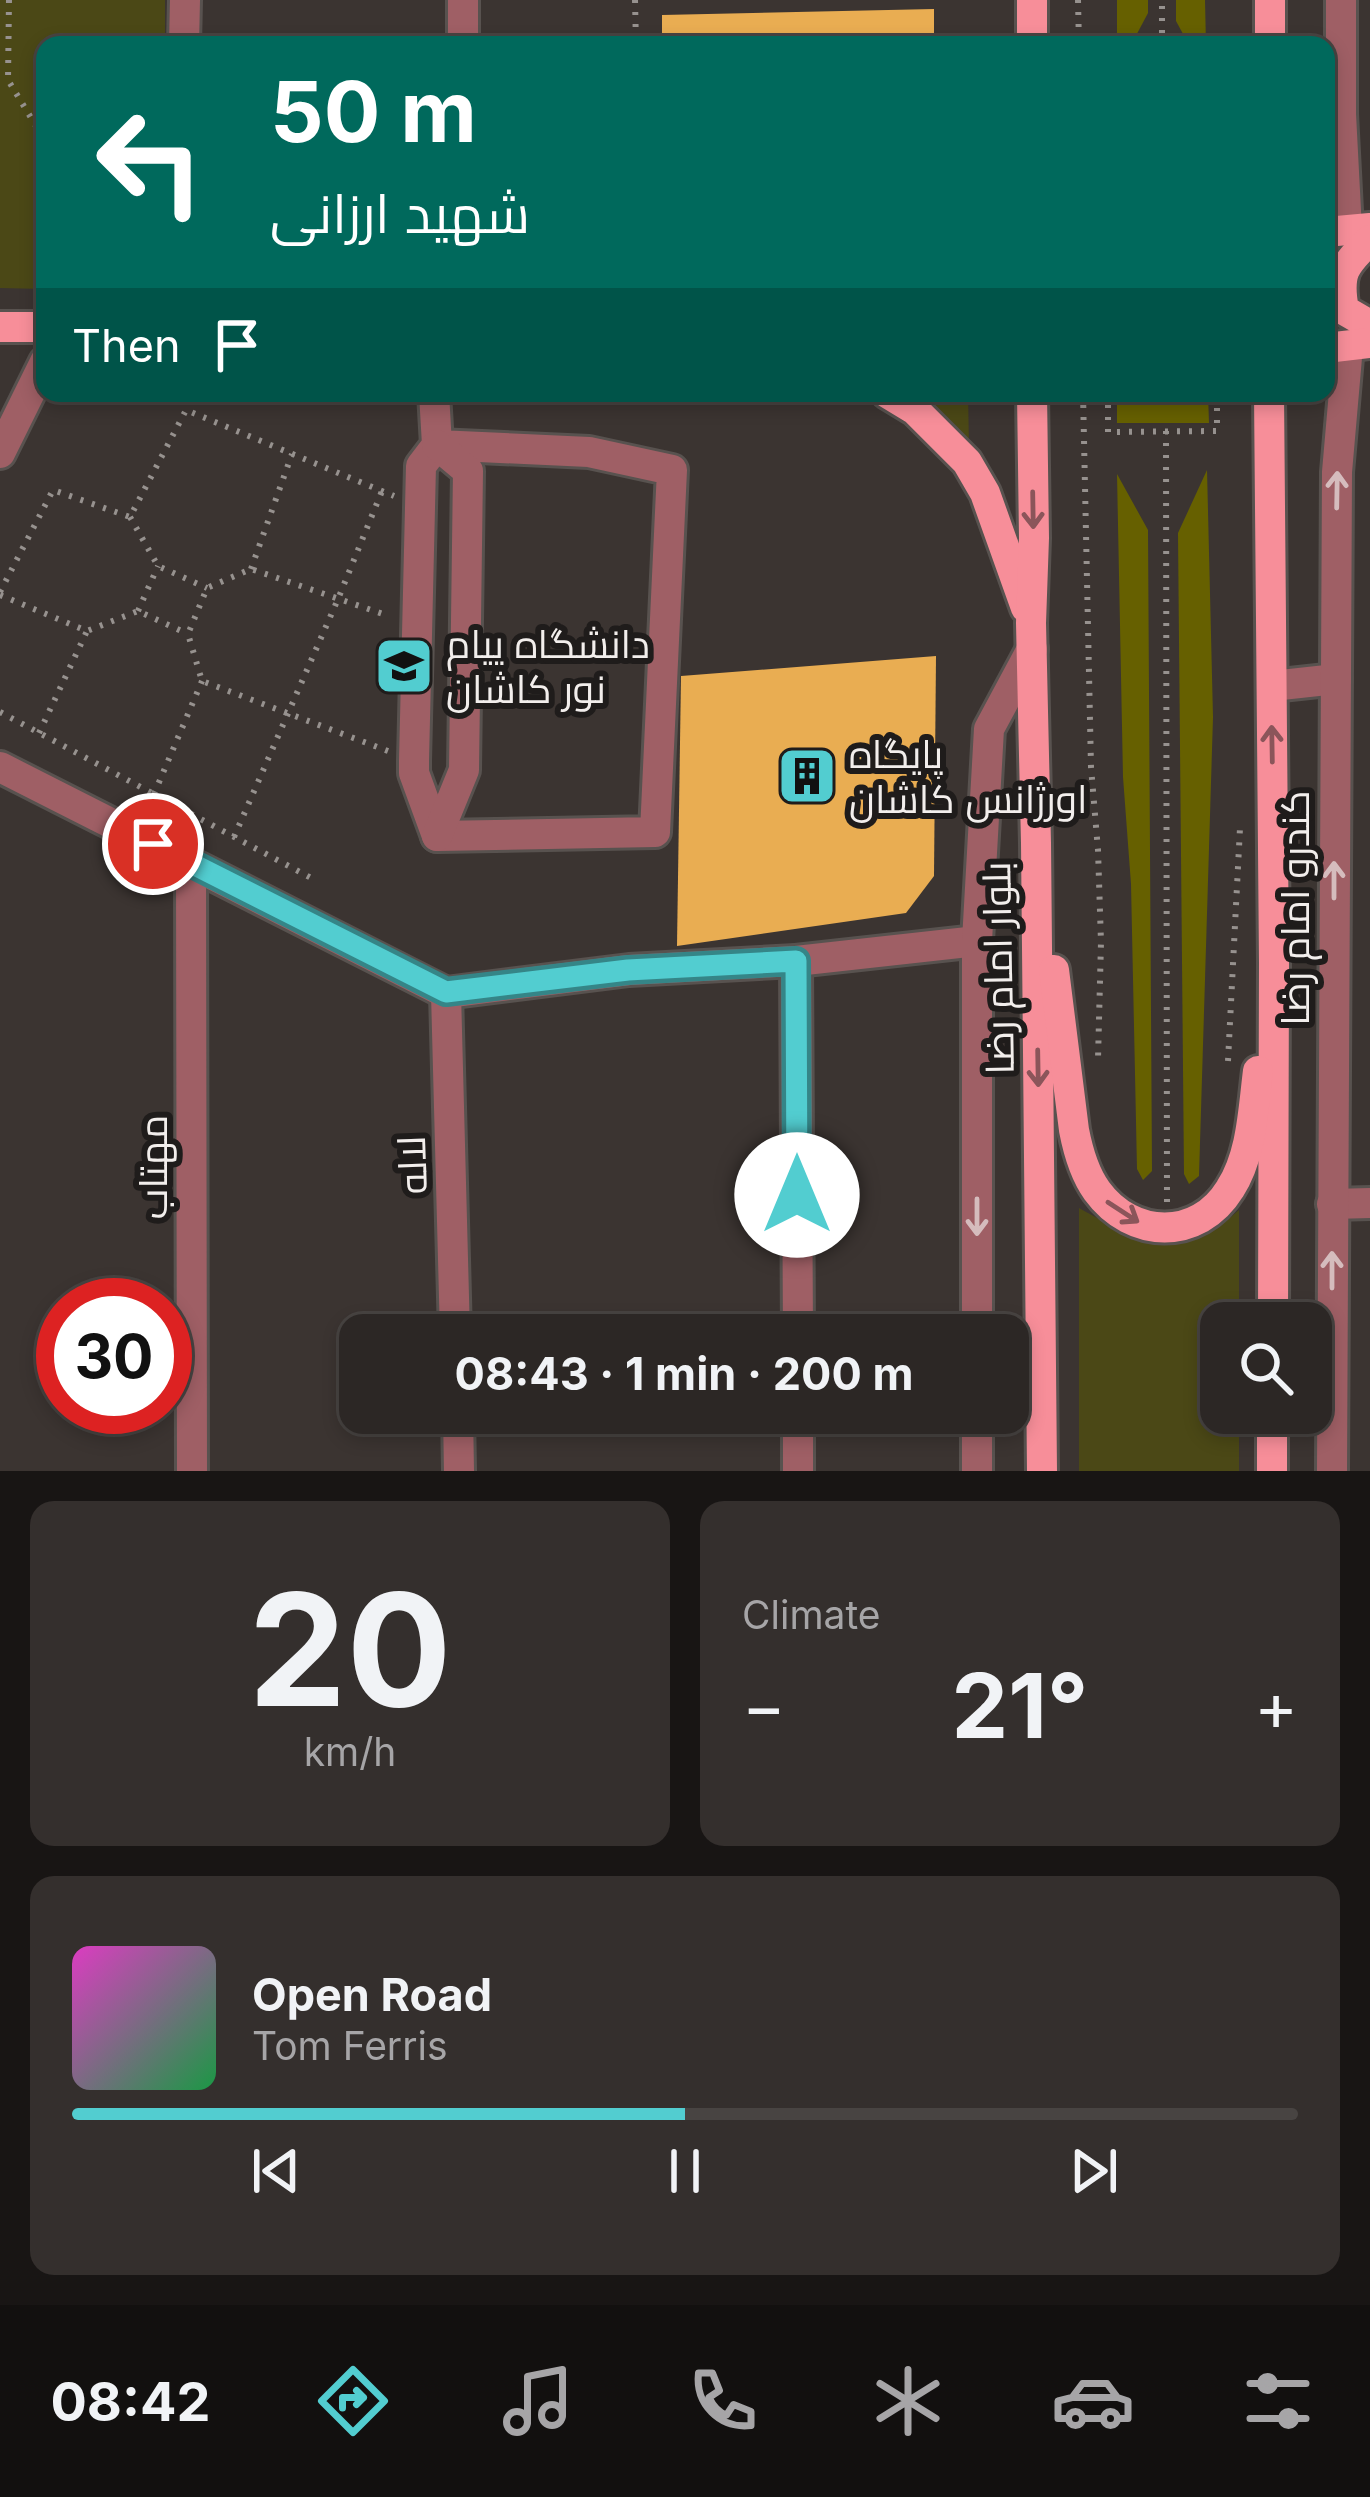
<!DOCTYPE html>
<meta charset="utf-8">
<style>
:root{--surface:#2c2725;--page:#342f2d;--text:#f1f3f6;--muted:#a6a5a7;--line:#484442;--accent:#52cdd0}
body{margin:0;font-family:Inter,Cairo,sans-serif;background:var(--page);color:var(--text);height:100vh;display:flex;flex-direction:column;font-size:45px;white-space:nowrap}
*{box-sizing:border-box;margin:0}
p{font-size:39px;color:var(--muted)}
.icon{flex:none;width:66px;height:66px;fill:none;stroke:currentColor;stroke-width:2;stroke-linecap:round;stroke-linejoin:round}
.map{position:relative;height:1471px;overflow:hidden}
.sheet{display:flex;flex-direction:column;gap:30px;padding:30px;background:#181514;flex:1}
.sheet>*{flex:none}
.hud{position:absolute;left:36px;top:36px;width:1299px;height:366px;border-radius:24px;box-shadow:0 6px 18px #0003,0 0 0 3px var(--line);background:#00695c;color:#fff;overflow:hidden}
.buttons{position:absolute;left:1200px;top:1302px;display:grid;gap:24px}
.buttons a{display:grid;place-items:center;width:132px;height:132px;border-radius:24px;background:var(--surface);box-shadow:0 6px 18px #0003,0 0 0 3px var(--line);font-size:60px}
.speed{position:absolute;left:36px;top:1278px;display:flex;gap:24px;font-size:60px;font-weight:700;text-align:center}
.speed>*{display:grid;place-content:center;width:156px;height:156px;border-radius:50%;background:var(--surface);box-shadow:0 6px 18px #0003,0 0 0 3px var(--line);line-height:1}
.speed .limit{border:18px solid #d22;background:#fff;color:#111}
.pin{position:absolute;display:grid;place-items:center;width:102px;height:102px;color:#fff;margin:-51px;border:6px solid #fff;border-radius:50%;box-shadow:0 3px 12px #0007}
.me{position:absolute;width:132px;margin:-66px;rotate:0deg;stroke-linejoin:round;filter:drop-shadow(0 0 9px #0008)}
.turn{display:flex;align-items:center;gap:42px;height:252px;padding:0 36px;font-size:54px}
.turn .icon{width:156px;height:156px;stroke-width:2.5}
.turn b{display:block;font-size:84px;line-height:102px}
.then{display:flex;align-items:center;height:114px;padding:0 36px;background:#0003;gap:24px;font-size:45px}
.big{font-size:90px;font-weight:700;line-height:1.1}
.sheet .tile{flex:1;display:flex;flex-direction:column;justify-content:center;gap:18px;min-width:0;padding:0 42px;border-radius:24px;background:var(--page)}
.sheet .dial{align-items:center;gap:0}
.dial b{font-size:156px;line-height:1}
.song{display:flex;align-items:center;gap:36px}
.cover{width:144px;height:144px;border-radius:18px;background:linear-gradient(135deg,hsl(310 70% 55%),hsl(140 70% 35%))}
.played{height:12px;border-radius:6px;background:linear-gradient(90deg,var(--accent) 50%,var(--line) 50%)}
.keys{display:flex;justify-content:space-around;direction:ltr}
.heat{display:flex;justify-content:space-between;align-items:center;font-size:66px;direction:ltr}
.sheet .tiles{flex:1;display:grid;gap:30px;grid-template-columns:1fr 1fr}
.tile:last-child{grid-column:span 2}
.trip{position:absolute;left:339px;top:1314px;width:690px;height:120px;border-radius:24px;background:var(--surface);box-shadow:0 6px 18px #0003,0 0 0 3px var(--line);font-weight:700;line-height:120px;text-align:center}
.menu{display:flex;height:192px;justify-content:space-around;align-items:center;background:#12100f;color:var(--muted)}
.menu .icon{width:84px;height:84px}
.menu .current{color:var(--accent)}
.menu b{font-size:54px;color:var(--text)}
.map>svg:first-child{display:block}
.green{fill:#4b4816}
.forest{fill:#666000}
.building{fill:#e9ad52}
.lines{fill:none;stroke-linecap:round;stroke-linejoin:round}
.minor-casing{stroke:#58524f;stroke-width:36}
.major-casing{stroke:#58524f;stroke-width:36}
.path{stroke:#97928f;stroke-width:6;stroke-dasharray:3 9;stroke-linecap:butt}
.minor{stroke:#9f5f65;stroke-width:30}
.major{stroke:#f78e99;stroke-width:30}
.oneway{stroke:#d5bcbd}
.oneway2{stroke:#8b555a}
.route-casing{stroke:#358587;stroke-width:30}
.route{stroke:#52cdd0;stroke-width:21}
.labels{text-anchor:middle;stroke-width:12;stroke-linejoin:round;paint-order:stroke}
.poi-label{font-size:39px;fill:#f2eeec;stroke:#1f1c1b;text-anchor:start}
.street-label{font-size:39px;fill:#f2eeec;stroke:#1f1c1b}
</style>
<div class="map">
<svg width="1370" height="1471" viewBox="0 0 1370 1471">
<rect width="100%" height="100%" fill="#3b3431"/>
<g class="green">
<polygon points="0,0 165,0 165,45 45,45 45,289 0,288"/>
<polygon points="916,393 968,393 969,445 922,397"/>
<path d="M 1079,1208 C 1144,1244 1177,1265 1239,1210 L 1239,1323 L 1221,1323 L 1221,1413 L 1239,1413 L 1239,1471 L 1079,1471 Z"/>
</g>
<g class="forest">
<polygon points="1117,0 1148,0 1148,13 1131,45 1117,45"/>
<polygon points="1176,0 1205,0 1206,45 1189,45 1176,21"/>
<polygon points="1117,393 1208,393 1209,423 1117,423"/>
<polygon points="1207,470 1213,717 1199,1176 1189,1184 1184,1174 1178,533"/>
<polygon points="1117,474 1148,530 1152,1171 1143,1180 1137,1169 1131,884 1123,777"/>
</g>
<g class="building">
<polygon points="934,9 934,45 662,45 662,15"/>
<polygon points="936,656 934,876 906,913 677,946 681,676"/>
</g>
<g class="lines">
<g class="minor-casing">
<g id="minor">
<polyline points="1341,0 1341,114 1347,230"/>
<polyline points="184,45 185,0"/>
<polyline points="463,45 463,0"/>
<polyline points="434,393 437,445 421,466 414,761 414,773 437,836 655,832 672,470 589,452 437,445"/>
<polyline points="437,445 468,471 464,770 437,836"/>
<polyline points="0,453 45,362"/>
<polyline points="1272,686 1336,679"/>
<polyline points="0,767 446,993 629,970 796,961 977,941"/>
<polyline points="191,864 192,1471"/>
<polyline points="796,961 798,1335"/>
<polyline points="446,993 455,1335"/>
<polyline points="1332,1204 1370,1203"/>
<polyline points="977,1335 977,941 989,729 1032,649"/>
<polyline points="458,1413 459,1471"/>
<polyline points="798,1413 798,1471"/>
<polyline points="977,1471 977,1413"/>
<polyline points="1332,1471 1337,472 1348,346"/>
</g>
</g>
<g class="major-casing">
<g id="major">
<polyline points="1032,45 1032,0"/>
<polyline points="1270,45 1270,0"/>
<polyline points="1326,232 1370,228"/>
<path d="M 1370,240 C 1344,265 1337,273 1344,310 L 1370,325"/>
<polyline points="0,327 45,327"/>
<polyline points="1326,348 1370,343"/>
<polyline points="887,393 915,410 967,462 985,493 1026,608"/>
<polyline points="1032,393 1034,538 1031,623 1036,843 1042,1471"/>
<polyline points="1269,393 1274,962 1273,1323"/>
<path d="M 1054,970 L 1074,1130 C 1078,1151 1084,1173 1097,1191 C 1132,1239 1198,1241 1230,1189 C 1252,1155 1253,1110 1258,1071"/>
<polyline points="1272,1471 1272,1413"/>
</g>
</g>
<g class="path">
<polyline points="9,0 8,80 36,126 45,132"/>
<polyline points="635,0 636,45"/>
<polyline points="1078,0 1079,45"/>
<polyline points="1162,45 1162,0"/>
<polyline points="1083,393 1091,767 1098,850 1101,942 1098,1059"/>
<polyline points="1108,393 1108,432 1217,431 1217,393"/>
<polyline points="1166,431 1167,1202"/>
<polyline points="130,517 158,566 207,588"/>
<polyline points="251,569 292,454"/>
<polyline points="0,592 53,490 130,517 186,410 394,496"/>
<polyline points="0,595 87,631 138,611 188,634"/>
<polyline points="138,611 158,566"/>
<polyline points="0,712 313,879"/>
<polyline points="39,733 87,631"/>
<polyline points="388,751 202,681 188,634 207,588 251,569 389,616"/>
<polyline points="154,794 202,681"/>
<polyline points="234,837 338,599 382,491"/>
<polyline points="1228,1061 1240,828"/>
</g>
<use href="#minor" class="minor"/>
<use href="#major" class="major"/>
</g>
<defs><path id="oneway-shaft" d="M-6 0H5M1.5-3L5.5 0L1.5 3" fill="none" stroke-width="1.6" stroke-linecap="round" stroke-linejoin="round" transform="scale(3)"/></defs>
<g class="oneway">
<use href="#oneway-shaft" transform="translate(1337 490) rotate(-89)"/>
<use href="#oneway-shaft" transform="translate(1334 880) rotate(-90)"/>
<use href="#oneway-shaft" transform="translate(977 1217) rotate(90)"/>
<use href="#oneway-shaft" transform="translate(1332 1270) rotate(-90)"/>
</g>
<g class="oneway2">
<use href="#oneway-shaft" transform="translate(1033 510) rotate(89)"/>
<use href="#oneway-shaft" transform="translate(1272 744) rotate(-91)"/>
<use href="#oneway-shaft" transform="translate(1038 1068) rotate(89)"/>
<use href="#oneway-shaft" transform="translate(1123 1212) rotate(33)"/>
</g>
<g class="lines">
<g class="route-casing">
<polyline id="route" points="153,844 446,992 628,970 796,961 797,1195"/>
</g>
<use href="#route" class="route"/>
</g>
<defs>
<g id="university-square" transform="scale(3)"><rect x="-9" y="-9" width="18" height="18" rx="4" fill="#52cdd0" stroke="#1f1c1b"/><path d="M0-5L7-2L0 1L-7-2ZM-4 1L0 2.5L4 1V4Q0 6-4 4Z" fill="#111"/></g>
<g id="building-square" transform="scale(3)"><rect x="-9" y="-9" width="18" height="18" rx="4" fill="#52cdd0" stroke="#1f1c1b"/><path d="M-4-6H4V6H1V3H-1V6H-4ZM-2.5-4.3h1.7v1.8h-1.7ZM.8-4.3h1.7v1.8H.8ZM-2.5-1h1.7V.8h-1.7ZM.8-1h1.7V.8H.8Z" fill="#111"/></g>
</defs>
<g fill-rule="evenodd">
<use href="#university-square" x="404" y="666"/>
<use href="#building-square" x="807" y="776"/>
</g>
<g class="labels">
<g class="poi-label">
<text x="446" y="658">دانشگاه پیام<tspan x="446" dy="45">نور کاشان</tspan></text>
<text x="849" y="768">پایگاه<tspan x="849" dy="45">اورژانس کاشان</tspan></text>
</g>
<g class="street-label">
<text transform="translate(1295 908) rotate(-90)" y="14">کندرو امام رضا</text>
<text transform="translate(998 968) rotate(-91)" y="14">بلوار امام رضا</text>
<text transform="translate(412 1165) rotate(-92)" y="14">لاله</text>
<text transform="translate(153 1167) rotate(-90)" y="14">مهتاب</text>
</g>
</g>
</svg>
<div class="buttons">
<a><svg class="icon" aria-label="search" viewBox="0 0 24 24"><circle cx="10" cy="10" r="6"/><path d="M15 15l6 6"/></svg></a>
</div>
<div class="speed"><div class="limit">30</div></div>
<div class="pin" style="left:153px;top:844px;background:#d93025"><svg class="icon" aria-label="arrive" viewBox="0 0 24 24"><path d="M6 21V4h12l-3 4 3 4H6"/></svg></div>
<svg class="me" style="left:797px;top:1195px" viewBox="-20 -20 40 40"><circle r="19" fill="#fff"/><path d="M0-13L10 11 0 6-10 11z" fill="#52cdd0"/></svg>
<div class="trip">08:43 · 1 min · 200 m</div>
<div class="hud">
<div class="turn"><svg class="icon" aria-label="left" viewBox="0 0 24 24"><path d="M17 20v-9H6M10 6l-5 5 5 5"/></svg><div><b>50 m</b>شهید ارزانی</div></div>
<div class="then">Then<svg class="icon" aria-label="arrive" viewBox="0 0 24 24"><path d="M6 21V4h12l-3 4 3 4H6"/></svg></div>
</div>
</div>
<section class="sheet">
<div class="tiles">
<div class="tile dial"><b>20</b><p>km/h</p></div>
<div class="tile"><p>Climate</p>
<div class="heat"><a>−</a><b class="big">21°</b><a>+</a></div>
</div>
<div class="tile">
<div class="song"><i class="cover"></i><div><b>Open Road</b><p>Tom Ferris</p></div></div>
<div class="played"></div>
<div class="keys"><svg class="icon" aria-label="previous" viewBox="0 0 24 24"><path d="M18 5L8 12l10 7zM5 5v14"/></svg><svg class="icon" aria-label="pause" viewBox="0 0 24 24"><path d="M8 5v14M16 5v14"/></svg><svg class="icon" aria-label="next" viewBox="0 0 24 24"><path d="M6 5l10 7-10 7zM19 5v14"/></svg></div>
</div>
</div>
</section>
<nav class="menu">
<b>08:42</b>
<svg class="icon current" aria-label="directions" viewBox="0 0 24 24"><path d="M12 3l9 9-9 9-9-9zM9 14v-3h6M13 9l2 2-2 2"/></svg>
<svg class="icon" aria-label="music" viewBox="0 0 24 24"><path d="M9 18V5l10-2v13"/><circle cx="6" cy="18" r="3"/><circle cx="16" cy="16" r="3"/></svg>
<svg class="icon" aria-label="phone" viewBox="0 0 24 24"><path d="M5 4h4l2 5-3 2q2 4 5 5l2-3 5 2v4C11 20 4 13 5 4z"/></svg>
<svg class="icon" aria-label="climate" viewBox="0 0 24 24"><path d="M12 3v18M4 7l16 10M4 17L20 7"/></svg>
<svg class="icon" aria-label="car" viewBox="0 0 24 24"><path d="M5 17H2v-5l4-1 3-4h7l3 4 3 1v5h-3M9 17h6M6 11h13"/><circle cx="7" cy="17" r="2"/><circle cx="17" cy="17" r="2"/></svg>
<svg class="icon" aria-label="filters" viewBox="0 0 24 24"><path d="M4 7h16M4 17h16"/><circle cx="9" cy="7" r="2"/><circle cx="15" cy="17" r="2"/></svg>
</nav>
